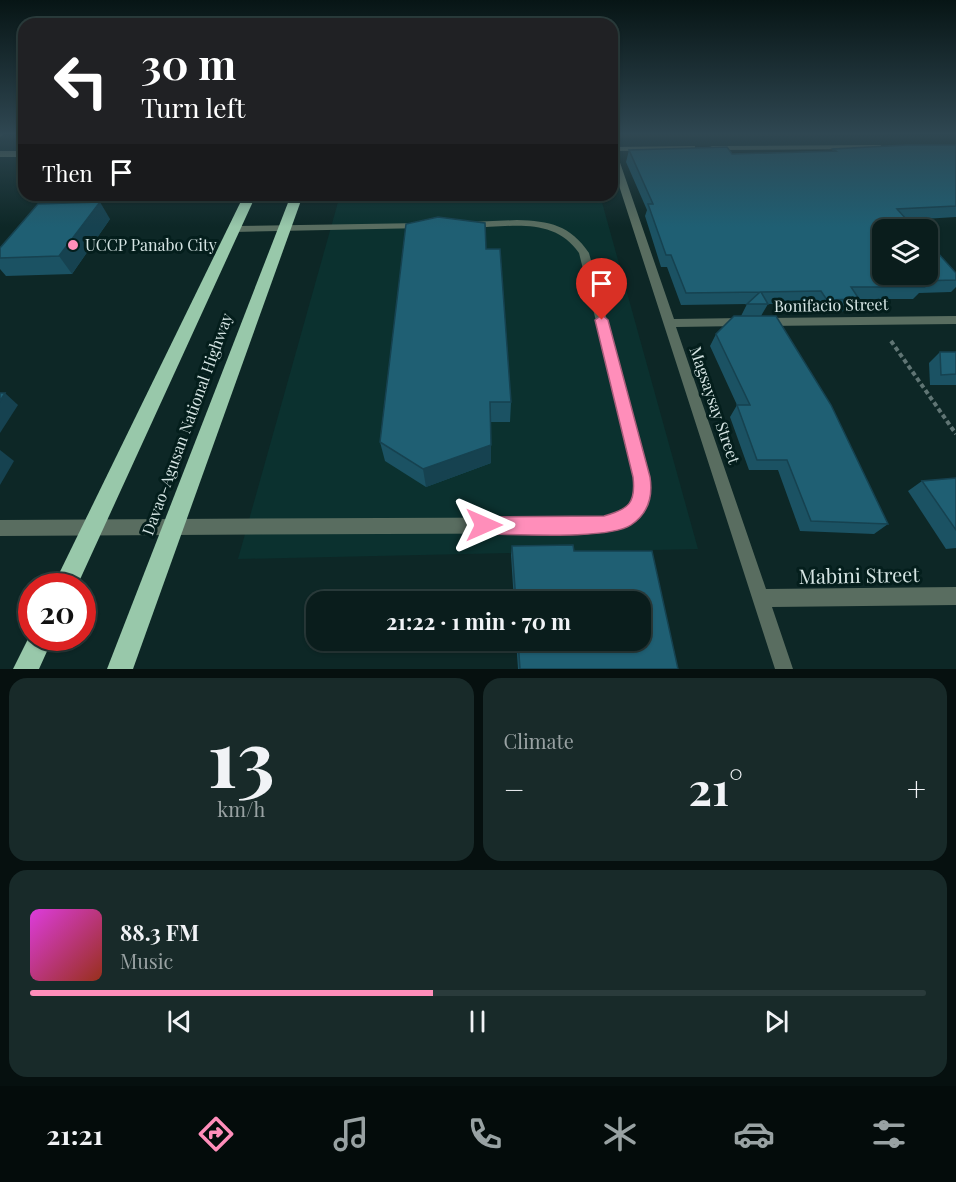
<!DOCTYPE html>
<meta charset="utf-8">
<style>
:root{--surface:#0a1d1c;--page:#182a29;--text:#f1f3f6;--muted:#99a2a3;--line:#2a3b3b;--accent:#ff8eba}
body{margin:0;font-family:"Playfair Display",serif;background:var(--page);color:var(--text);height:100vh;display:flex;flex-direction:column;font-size:22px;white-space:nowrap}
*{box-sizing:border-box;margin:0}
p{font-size:20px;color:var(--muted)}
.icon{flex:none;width:33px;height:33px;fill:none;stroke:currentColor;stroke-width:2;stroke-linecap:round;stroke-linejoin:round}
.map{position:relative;height:669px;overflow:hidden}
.panel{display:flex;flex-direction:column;gap:9px;padding:9px;background:#06100f;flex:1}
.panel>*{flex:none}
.top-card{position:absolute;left:18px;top:18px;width:600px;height:183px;border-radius:18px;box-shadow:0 2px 4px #0004,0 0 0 2px var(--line);background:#202124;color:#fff;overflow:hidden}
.fabs{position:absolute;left:872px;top:219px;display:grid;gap:12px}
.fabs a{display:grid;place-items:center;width:66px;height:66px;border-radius:12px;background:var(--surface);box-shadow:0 2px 4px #0004,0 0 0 2px var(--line);font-size:30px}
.speed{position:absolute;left:18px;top:573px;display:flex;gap:12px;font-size:30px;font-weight:700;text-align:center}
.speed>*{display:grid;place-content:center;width:78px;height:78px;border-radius:50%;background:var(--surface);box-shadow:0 2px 4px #0004,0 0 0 2px var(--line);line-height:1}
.speed .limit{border:9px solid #d22;background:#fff;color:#111}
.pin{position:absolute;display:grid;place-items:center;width:51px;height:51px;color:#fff;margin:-62px -26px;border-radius:50% 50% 50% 0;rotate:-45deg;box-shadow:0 0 6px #0007}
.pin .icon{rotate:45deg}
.me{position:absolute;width:66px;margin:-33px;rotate:90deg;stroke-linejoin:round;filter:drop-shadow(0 0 4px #0008)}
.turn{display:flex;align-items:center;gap:21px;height:126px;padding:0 24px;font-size:27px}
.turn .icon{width:78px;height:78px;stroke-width:2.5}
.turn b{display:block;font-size:42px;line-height:51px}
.then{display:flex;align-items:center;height:57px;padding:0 24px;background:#0003;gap:12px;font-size:22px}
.big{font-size:45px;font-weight:700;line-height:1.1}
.panel .tile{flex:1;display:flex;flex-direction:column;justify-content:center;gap:9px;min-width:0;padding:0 21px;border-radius:18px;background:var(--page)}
.panel .dial{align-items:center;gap:0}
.dial b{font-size:78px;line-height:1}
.song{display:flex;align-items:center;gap:18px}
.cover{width:72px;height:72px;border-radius:9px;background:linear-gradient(135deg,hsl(300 70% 55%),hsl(10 70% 35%))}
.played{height:6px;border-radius:3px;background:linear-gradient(90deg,var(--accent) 45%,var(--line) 45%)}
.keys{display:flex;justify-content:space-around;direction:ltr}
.heat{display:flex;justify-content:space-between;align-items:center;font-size:33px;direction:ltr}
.panel .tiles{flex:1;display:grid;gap:9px;grid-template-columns:1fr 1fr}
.tile:last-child{grid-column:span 2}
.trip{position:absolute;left:306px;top:591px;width:345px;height:60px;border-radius:18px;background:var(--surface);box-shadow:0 2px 4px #0004,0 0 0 2px var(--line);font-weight:700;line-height:60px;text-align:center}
.tab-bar{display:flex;height:96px;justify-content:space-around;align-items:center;background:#040c0b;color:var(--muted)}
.tab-bar .icon{width:42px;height:42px}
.tab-bar .on{color:var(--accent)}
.tab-bar b{font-size:27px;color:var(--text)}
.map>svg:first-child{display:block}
.built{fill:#0b312f}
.green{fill:#283017}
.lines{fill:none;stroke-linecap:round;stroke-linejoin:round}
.path{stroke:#607574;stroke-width:4;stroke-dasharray:4.5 3;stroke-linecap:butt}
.service{fill:#596d60;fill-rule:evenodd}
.minor{fill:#596d60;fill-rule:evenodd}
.tertiary{fill:#596d60;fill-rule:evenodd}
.trunk{fill:#98c8aa;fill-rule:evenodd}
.wall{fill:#1b5263}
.shaded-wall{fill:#164250}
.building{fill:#1f5f73;stroke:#164250;stroke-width:1.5}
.route{fill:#ff8eba;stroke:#a65c79;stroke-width:1.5}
.poi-dot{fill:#ff8eba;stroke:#041e1c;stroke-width:2}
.labels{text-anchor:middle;stroke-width:6;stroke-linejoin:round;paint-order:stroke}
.poi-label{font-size:16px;fill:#d6e5e4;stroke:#041e1c;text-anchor:start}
.street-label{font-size:16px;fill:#d6e5e4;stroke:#041e1c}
.near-street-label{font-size:20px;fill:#d6e5e4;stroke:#041e1c}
</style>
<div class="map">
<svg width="956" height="669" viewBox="0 0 956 669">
<rect width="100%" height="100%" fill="#0d2726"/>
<polygon class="built" points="340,195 600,195 698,549 238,559"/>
<polygon class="green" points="612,133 943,133 945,134 612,138"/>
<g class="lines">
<polyline class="path" points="891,341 956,434"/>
<g class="service">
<path d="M 517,220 C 550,221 570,225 589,253 L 649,477 C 652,514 636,523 604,533 L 173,535 L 167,533 L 165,527 L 167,521 L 173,519 L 604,517 C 629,510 636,504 635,477 L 579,253 C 554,216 509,227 470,228 L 465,225 L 470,222 Z"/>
<polygon points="422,223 425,224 425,228 234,232 229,229 234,226"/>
</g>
<g class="minor">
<polygon points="612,149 616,151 674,319 742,318 748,322 742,326 676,327 766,589 956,587 956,605 772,607 793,669 775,669 612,164"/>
<polygon points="956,316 956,324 765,326 759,322 765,318"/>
<polygon points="173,519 179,521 181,527 179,533 173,535 0,536 0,520"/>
</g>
<g class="tertiary">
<polygon points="0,133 6,133 0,137"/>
<polygon points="878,145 881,145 881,149 712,150 708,148 712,146"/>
<polygon points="695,146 695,150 692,150 612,151 612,147"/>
<rect x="0" y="151" width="24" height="6"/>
</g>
<g class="trunk">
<polygon points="244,195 256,195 77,586 53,586"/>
<polygon points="291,195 303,195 133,669 107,669"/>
<polygon points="32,631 32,638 53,638 39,669 13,669"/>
</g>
</g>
<g class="wall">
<polygon points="956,145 956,217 907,220 956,273 956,287 951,292 919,293 913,299 859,299 850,311 819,312 813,303 768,304 761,316 741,316 747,304 681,305 667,267 661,267 645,216 647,210 626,162 629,150 732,154 832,151 833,149"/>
<polygon points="110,219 72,274 6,276 0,269 0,248"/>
<polygon points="486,249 511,402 510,422 491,422 491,463 426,487 385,461 380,442"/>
<polygon points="716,334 888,524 874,534 800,531 778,470 749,470 730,417 737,405 710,346"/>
<polygon points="940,352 956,352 956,385 930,385 929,363"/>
<polygon points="956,478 956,548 946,549 908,491 922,481"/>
<polygon points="573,545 574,551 652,551 678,669 518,669 516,640 640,640 640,602 514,602 511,555 512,546"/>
</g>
<g class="shaded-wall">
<polygon points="100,202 110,219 72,274 59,256"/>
<polygon points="5,393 18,405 0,433 0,401"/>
<polygon points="491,445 491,463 426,487 423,469"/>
<polygon points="0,450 14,461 0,485"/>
</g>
<g class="building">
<polygon points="907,145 956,145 956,206 897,209 916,230 882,230 882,274 927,274 927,241 956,273 956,280 918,281 924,287 851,287 859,299 827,300 821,291 761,292 768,304 747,304 760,292 686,293 671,255 666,255 648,204 653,204 629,150 727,147 732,154 836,151 833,149"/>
<polygon points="100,202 59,256 0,258 0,248 38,204"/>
<polygon points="438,217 485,223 486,249 500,249 511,402 490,402 491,445 423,469 380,442 406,224"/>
<polygon points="734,316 776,316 831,405 888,524 811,521 787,460 757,460 737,405 750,405 716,334"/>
<polygon points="940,352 956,352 956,374 941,375"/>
<polygon points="0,393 5,393 0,401"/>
<polygon points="956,478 956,530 922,481"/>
<polygon points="573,545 574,551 652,551 678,669 520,669 518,640 640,640 640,602 516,602 512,546"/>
</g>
<linearGradient id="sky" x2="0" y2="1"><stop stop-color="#071515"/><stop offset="0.59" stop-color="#2f4752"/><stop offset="1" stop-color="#2f4752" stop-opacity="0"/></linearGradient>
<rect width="956" height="227" fill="url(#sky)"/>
<path class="route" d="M 602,315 L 608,320 L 650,477 C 653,496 649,513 631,525 C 608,540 516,534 484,534 L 478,532 L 475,525 L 478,519 L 484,517 L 604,516 C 629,509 636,503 633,477 L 595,320 Z"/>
<circle class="poi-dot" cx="73" cy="245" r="6"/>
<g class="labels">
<g class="poi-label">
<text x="85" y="251">UCCP Panabo City</text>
</g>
<g class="street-label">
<text transform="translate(831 305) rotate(-1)" y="6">Bonifacio Street</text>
<text transform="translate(715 405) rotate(71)" y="6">Magsaysay Street</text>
<text transform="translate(187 424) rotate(-70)" y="6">Davao-Agusan National Highway</text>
</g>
<g class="near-street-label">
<text transform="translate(859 576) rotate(-1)" y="7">Mabini Street</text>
</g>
</g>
</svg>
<div class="fabs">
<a><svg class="icon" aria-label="layers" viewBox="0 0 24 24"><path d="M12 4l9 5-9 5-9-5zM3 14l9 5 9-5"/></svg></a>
</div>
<div class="speed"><div class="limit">20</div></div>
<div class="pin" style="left:602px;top:320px;background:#d93025"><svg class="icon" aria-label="arrive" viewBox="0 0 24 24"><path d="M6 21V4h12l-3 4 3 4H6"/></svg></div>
<svg class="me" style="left:484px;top:525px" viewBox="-20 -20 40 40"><path d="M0-17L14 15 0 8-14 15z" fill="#ff8eba" stroke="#fff" stroke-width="4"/></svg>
<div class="trip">21:22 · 1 min · 70 m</div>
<div class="top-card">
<div class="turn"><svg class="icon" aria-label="left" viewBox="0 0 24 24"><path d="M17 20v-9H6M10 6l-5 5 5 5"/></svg><div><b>30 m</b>Turn left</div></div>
<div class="then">Then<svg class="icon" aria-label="arrive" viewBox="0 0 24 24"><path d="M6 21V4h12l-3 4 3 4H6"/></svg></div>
</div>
</div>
<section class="panel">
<div class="tiles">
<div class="tile dial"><b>13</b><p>km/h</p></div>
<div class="tile"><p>Climate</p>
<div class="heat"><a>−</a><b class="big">21°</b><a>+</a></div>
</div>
<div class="tile">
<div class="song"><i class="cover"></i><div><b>88.3 FM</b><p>Music</p></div></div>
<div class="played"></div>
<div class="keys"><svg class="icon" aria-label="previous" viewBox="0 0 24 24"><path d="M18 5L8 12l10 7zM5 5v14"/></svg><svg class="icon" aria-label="pause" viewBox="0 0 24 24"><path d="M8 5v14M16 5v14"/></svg><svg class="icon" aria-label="next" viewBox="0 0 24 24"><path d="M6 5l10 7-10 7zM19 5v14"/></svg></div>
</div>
</div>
</section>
<nav class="tab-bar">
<b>21:21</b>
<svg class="icon on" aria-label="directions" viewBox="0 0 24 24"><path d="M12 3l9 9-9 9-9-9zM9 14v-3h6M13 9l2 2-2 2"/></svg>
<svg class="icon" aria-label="music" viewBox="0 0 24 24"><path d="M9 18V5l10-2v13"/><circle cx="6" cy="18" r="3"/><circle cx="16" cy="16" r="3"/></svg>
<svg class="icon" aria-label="phone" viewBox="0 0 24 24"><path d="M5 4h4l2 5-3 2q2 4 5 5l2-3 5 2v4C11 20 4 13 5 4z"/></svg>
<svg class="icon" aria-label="climate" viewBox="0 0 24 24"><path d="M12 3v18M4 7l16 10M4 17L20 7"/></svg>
<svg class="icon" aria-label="car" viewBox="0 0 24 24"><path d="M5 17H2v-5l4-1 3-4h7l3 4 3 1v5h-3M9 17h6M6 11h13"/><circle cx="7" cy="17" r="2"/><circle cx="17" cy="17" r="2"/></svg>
<svg class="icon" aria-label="filters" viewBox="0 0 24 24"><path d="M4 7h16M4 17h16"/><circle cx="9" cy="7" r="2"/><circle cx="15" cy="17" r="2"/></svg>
</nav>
